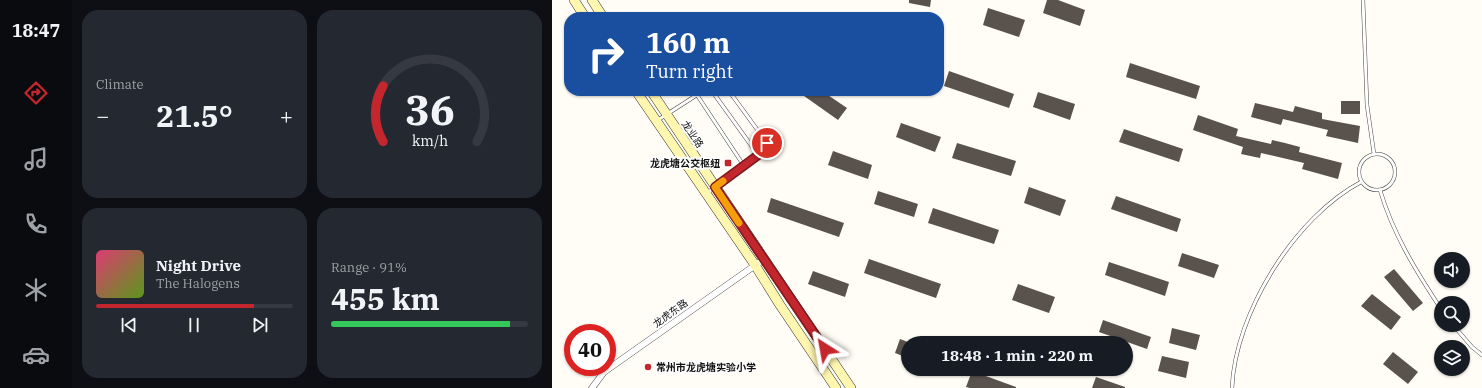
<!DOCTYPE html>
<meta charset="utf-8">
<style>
:root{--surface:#171b24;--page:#242831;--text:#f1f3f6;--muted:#9ea1a6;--line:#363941;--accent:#c4262e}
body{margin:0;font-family:"IBM Plex Serif","Noto Sans SC",serif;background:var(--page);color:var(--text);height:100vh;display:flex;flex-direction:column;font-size:15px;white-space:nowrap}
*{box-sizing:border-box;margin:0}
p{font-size:13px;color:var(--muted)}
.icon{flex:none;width:22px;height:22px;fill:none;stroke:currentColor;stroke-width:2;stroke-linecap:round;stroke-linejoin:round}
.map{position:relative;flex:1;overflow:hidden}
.sheet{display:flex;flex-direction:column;gap:10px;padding:10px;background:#0d0f14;width:480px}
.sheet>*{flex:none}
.hud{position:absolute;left:12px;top:12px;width:380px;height:84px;border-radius:16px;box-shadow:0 1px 3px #0004;background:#1a4fa0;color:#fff;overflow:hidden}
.buttons{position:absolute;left:882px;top:252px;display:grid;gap:8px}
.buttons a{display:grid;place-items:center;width:36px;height:36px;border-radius:50%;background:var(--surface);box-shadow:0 1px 3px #0004;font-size:20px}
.speed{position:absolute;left:12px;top:324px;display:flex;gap:8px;font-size:20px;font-weight:700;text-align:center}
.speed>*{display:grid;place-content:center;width:52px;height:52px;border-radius:50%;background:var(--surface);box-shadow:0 1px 3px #0004;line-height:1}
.speed .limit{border:6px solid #d22;background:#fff;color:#111}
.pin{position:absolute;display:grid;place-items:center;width:34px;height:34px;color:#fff;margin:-17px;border:2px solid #fff;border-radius:50%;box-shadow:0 1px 4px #0007}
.me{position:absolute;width:44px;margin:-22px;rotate:326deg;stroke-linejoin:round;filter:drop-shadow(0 0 3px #0008)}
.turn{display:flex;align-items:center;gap:14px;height:84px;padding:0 16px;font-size:18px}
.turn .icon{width:52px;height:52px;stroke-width:2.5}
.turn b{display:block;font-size:28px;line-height:34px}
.big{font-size:30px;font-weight:700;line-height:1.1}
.sheet .card{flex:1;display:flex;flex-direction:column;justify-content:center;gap:6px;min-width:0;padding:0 14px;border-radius:16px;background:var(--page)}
.sheet .dial{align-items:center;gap:0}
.dial svg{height:104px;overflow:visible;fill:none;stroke:var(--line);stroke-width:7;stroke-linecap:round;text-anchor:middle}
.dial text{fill:var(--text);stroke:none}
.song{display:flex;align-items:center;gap:12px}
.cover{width:48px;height:48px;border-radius:6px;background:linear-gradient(135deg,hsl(340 70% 55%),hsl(90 70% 35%))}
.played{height:4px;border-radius:2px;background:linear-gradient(90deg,var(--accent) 80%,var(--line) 80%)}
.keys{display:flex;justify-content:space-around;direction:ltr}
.heat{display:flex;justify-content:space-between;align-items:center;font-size:22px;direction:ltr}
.charge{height:6px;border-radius:3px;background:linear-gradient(90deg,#34c759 91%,var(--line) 0)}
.sheet .tiles{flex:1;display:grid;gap:10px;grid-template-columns:repeat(2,1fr)}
.trip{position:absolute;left:349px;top:336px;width:232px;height:40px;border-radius:20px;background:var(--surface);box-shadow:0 1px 3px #0004;font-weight:700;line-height:40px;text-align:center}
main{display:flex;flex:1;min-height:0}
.tabs{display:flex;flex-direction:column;width:72px;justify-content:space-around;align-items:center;background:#090b0e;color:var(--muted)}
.tabs .icon{width:28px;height:28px}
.tabs .on{color:var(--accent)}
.tabs b{font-size:18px;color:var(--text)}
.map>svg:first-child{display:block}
.building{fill:#5a524d}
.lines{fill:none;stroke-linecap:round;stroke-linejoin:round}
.lane-casing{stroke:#444;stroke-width:4}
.street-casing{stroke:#444;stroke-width:7}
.secondary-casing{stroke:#333;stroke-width:10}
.lane{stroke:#fff;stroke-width:3}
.street{stroke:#fff;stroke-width:6}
.secondary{stroke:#fff6b0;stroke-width:9}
.route-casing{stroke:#7f191e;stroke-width:10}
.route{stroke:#c4262e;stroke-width:7}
.slow{stroke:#f59e0b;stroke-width:7}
.poi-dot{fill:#c4262e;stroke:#fff;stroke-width:1.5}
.labels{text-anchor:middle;stroke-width:4;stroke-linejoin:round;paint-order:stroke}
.street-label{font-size:10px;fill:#111;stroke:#fff}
.poi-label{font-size:10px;font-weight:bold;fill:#111;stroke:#fff;text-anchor:end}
</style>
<main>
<nav class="tabs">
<b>18:47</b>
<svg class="icon on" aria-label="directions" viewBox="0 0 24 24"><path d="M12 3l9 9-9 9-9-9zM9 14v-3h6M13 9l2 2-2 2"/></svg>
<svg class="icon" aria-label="music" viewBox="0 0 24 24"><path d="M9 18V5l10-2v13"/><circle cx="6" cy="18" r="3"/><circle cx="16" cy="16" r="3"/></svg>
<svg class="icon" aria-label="phone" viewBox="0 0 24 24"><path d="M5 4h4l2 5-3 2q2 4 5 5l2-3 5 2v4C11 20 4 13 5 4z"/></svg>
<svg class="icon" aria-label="climate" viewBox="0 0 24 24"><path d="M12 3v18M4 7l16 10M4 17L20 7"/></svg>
<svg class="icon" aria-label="car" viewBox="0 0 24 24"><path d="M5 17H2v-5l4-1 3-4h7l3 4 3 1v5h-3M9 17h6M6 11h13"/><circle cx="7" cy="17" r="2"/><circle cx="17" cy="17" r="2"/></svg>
</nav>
<section class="sheet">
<div class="tiles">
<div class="card"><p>Climate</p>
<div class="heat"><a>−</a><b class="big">21.5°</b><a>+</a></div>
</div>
<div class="card dial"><svg viewBox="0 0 100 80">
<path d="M14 69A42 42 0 1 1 86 69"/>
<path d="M14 69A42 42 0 0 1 14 26" stroke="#c4262e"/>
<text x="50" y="56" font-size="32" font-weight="700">36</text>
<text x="50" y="72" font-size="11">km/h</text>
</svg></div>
<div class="card">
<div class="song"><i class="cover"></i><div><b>Night Drive</b><p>The Halogens</p></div></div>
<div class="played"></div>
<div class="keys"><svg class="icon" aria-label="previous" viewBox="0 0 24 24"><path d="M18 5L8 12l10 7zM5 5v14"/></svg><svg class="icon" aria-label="pause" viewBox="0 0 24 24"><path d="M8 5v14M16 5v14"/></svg><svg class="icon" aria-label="next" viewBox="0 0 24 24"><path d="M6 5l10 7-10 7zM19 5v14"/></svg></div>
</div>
<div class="card"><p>Range · 91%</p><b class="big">455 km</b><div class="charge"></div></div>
</div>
</section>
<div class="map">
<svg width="930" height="388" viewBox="0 0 930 388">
<rect width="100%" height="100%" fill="#fffdf5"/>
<g class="building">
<polygon points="357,0 379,0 378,7 357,3"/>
<polygon points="495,0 506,0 533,10 528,26 491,13"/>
<polygon points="436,8 473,20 467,37 431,25"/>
<polygon points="578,63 648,86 644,99 574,77"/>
<polygon points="397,71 462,94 457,108 392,86"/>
<polygon points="245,91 270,91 295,108 286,120"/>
<polygon points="486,92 523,104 518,120 481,107"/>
<rect x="789" y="101" width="19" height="13"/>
<polygon points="703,103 741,112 743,106 770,113 770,119 808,126 806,143 774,136 776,130 731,119 729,125 699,117"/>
<polygon points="646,115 686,129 684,136 719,144 720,140 733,143 748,147 747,152 790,163 786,179 750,169 752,163 709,153 708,158 689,154 691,147 641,130"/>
<polygon points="349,123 389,137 383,152 344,137"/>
<polygon points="572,129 631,149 627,162 567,142"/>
<polygon points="405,143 464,161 459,176 400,158"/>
<polygon points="281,151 320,165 316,179 276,165"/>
<polygon points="477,187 514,200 508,216 472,203"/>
<polygon points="326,191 366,204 362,217 322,204"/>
<polygon points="564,196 629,219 625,232 559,209"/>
<polygon points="219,198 292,223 287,237 215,212"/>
<polygon points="381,208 447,230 442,244 376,223"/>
<polygon points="630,253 667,265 662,278 626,266"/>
<polygon points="317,259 389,284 384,298 312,273"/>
<polygon points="557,262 617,282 613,296 553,275"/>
<polygon points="842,269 871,303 861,311 832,277"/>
<polygon points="261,271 297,284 293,297 256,284"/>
<polygon points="466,284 503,297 497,313 460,300"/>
<polygon points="820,294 849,317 839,330 809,306"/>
<polygon points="551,320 599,337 595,349 547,332"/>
<polygon points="620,328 648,335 644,350 617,343"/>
<polygon points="348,339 356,342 356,358 343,353"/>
<polygon points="841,352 866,372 856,384 831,364"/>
<polygon points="610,356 637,362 634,378 606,371"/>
<polygon points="420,371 464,387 464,388 418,388 414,387"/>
<polygon points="544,377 573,387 573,388 540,388"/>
</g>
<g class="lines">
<g class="lane-casing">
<g id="lane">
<polyline points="811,0 815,105 822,154"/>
<polyline points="160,91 206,155"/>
<polyline points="145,95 192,166"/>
<polyline points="106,120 151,91"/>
<circle cx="825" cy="172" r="18"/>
<path d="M 828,190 C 841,234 864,271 889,309"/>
<polyline points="155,193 213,150 215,143 177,91"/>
<polyline points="901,325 920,347 930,355"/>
<path d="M 680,388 C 683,313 743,217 809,182"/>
</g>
</g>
<g class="street-casing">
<polyline id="street" points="40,388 52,372 212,259"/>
</g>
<g class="secondary-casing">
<g id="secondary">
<polyline points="22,0 33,17"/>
<polyline points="40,0 51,17"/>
<polyline points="84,91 203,265 228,305 284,388"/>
<polyline points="99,91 299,388"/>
</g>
</g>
<use href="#lane" class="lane"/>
<use href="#street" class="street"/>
<use href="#secondary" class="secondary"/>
</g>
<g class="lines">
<g class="route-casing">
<polyline id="route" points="215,143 213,150 163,187 273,349"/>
</g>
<use href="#route" class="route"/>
<polyline class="slow" points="171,181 163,187 187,223"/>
</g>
<g class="poi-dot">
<rect x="172" y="159" width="8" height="8" rx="2"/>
<circle cx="96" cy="367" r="4"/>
</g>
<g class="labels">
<g class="street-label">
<text transform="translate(141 134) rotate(56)" y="4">龙业路</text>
<text transform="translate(118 313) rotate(-36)" y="4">龙虎东路</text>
</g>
<g class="poi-label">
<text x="168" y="167">龙虎塘公交枢纽</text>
<text x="104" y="371" text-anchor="start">常州市龙虎塘实验小学</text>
</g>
</g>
</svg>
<div class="buttons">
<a><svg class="icon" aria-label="sound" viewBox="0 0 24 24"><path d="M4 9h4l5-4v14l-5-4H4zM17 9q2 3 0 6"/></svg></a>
<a><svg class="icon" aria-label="search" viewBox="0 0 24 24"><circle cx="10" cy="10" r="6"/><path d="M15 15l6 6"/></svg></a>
<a><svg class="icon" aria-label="layers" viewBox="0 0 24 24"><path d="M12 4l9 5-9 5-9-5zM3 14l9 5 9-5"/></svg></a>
</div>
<div class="speed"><div class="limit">40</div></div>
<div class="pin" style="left:215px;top:143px;background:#d93025"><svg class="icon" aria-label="arrive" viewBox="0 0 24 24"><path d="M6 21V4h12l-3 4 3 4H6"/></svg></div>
<svg class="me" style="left:273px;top:349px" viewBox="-20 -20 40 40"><path d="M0-17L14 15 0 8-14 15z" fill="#c4262e" stroke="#fff" stroke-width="4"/></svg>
<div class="trip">18:48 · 1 min · 220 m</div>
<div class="hud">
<div class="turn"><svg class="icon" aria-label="right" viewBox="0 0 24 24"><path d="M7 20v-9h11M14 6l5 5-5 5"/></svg><div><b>160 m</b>Turn right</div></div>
</div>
</div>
</main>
